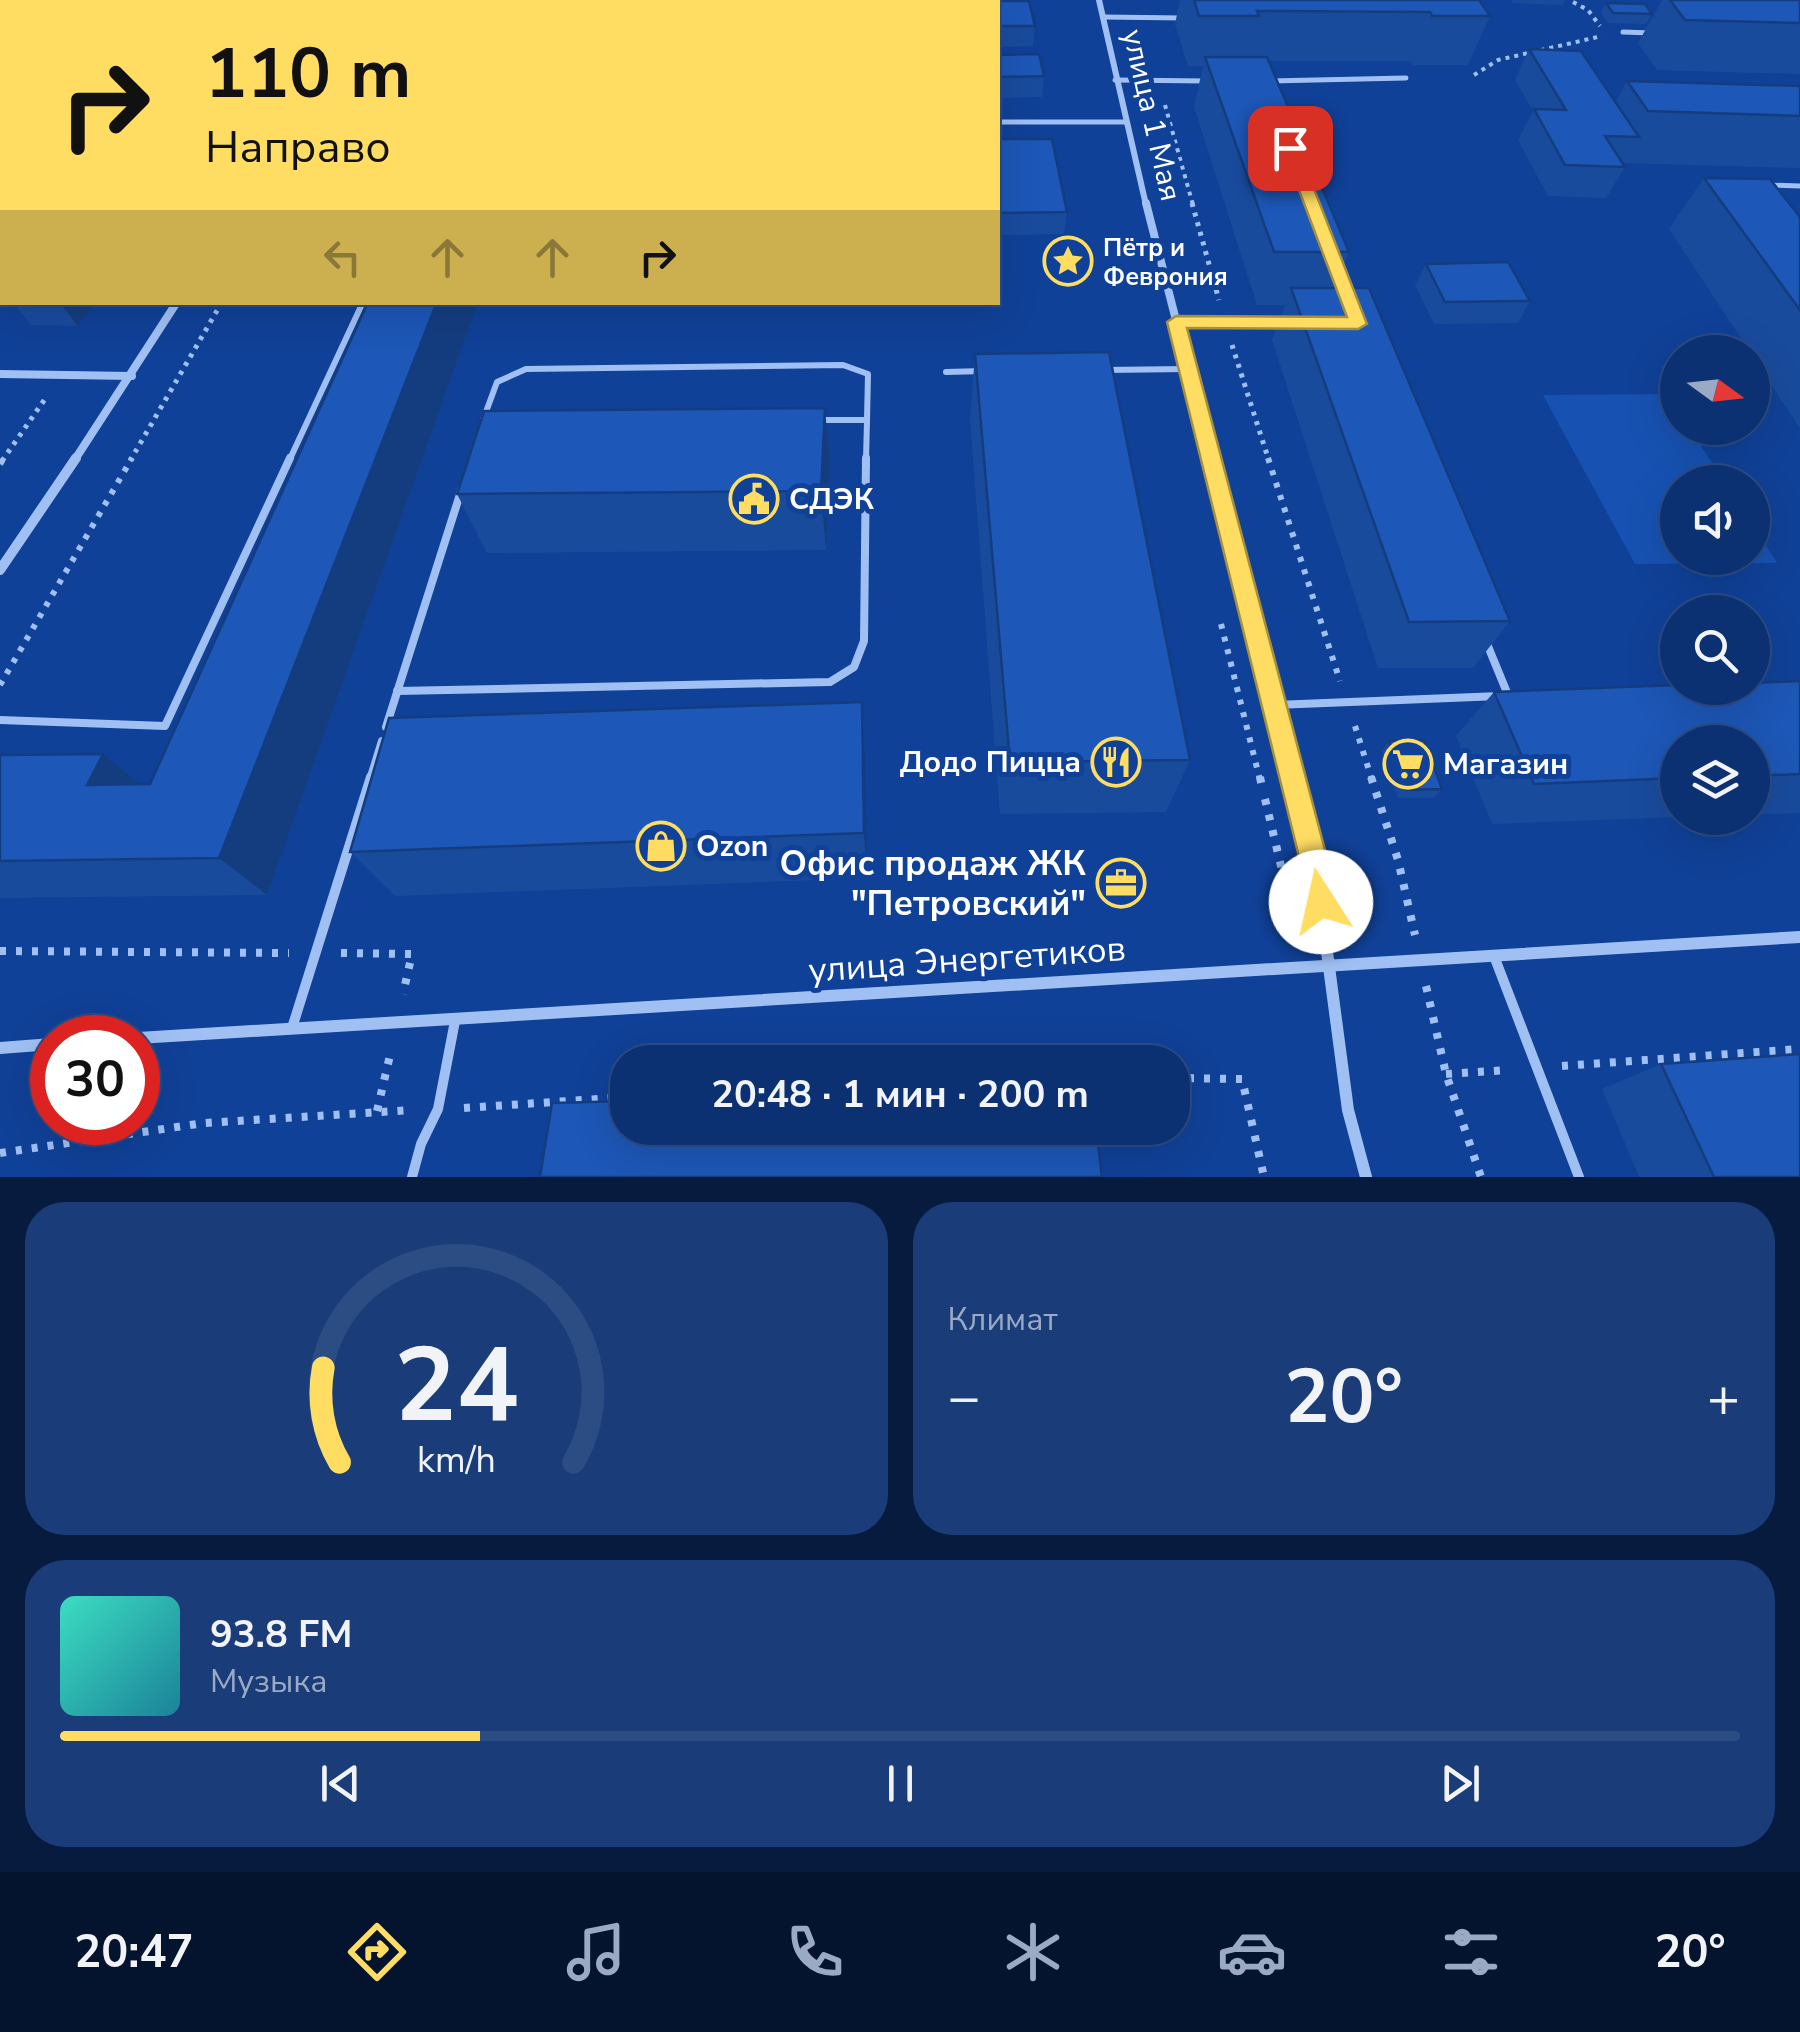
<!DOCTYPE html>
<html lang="ru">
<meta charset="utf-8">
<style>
:root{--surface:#0c3172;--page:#1a3d7a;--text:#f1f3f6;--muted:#9aa9c4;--line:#2c4c84;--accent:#ffdd63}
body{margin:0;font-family:"Nunito Sans",sans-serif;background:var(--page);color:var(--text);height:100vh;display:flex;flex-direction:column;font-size:38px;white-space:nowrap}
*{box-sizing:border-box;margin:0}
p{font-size:32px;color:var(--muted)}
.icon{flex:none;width:55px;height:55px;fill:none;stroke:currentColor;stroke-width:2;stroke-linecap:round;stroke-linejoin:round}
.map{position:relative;height:1177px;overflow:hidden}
.drawer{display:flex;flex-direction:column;gap:25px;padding:25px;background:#071b3f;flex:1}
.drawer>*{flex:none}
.hud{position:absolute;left:0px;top:0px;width:1000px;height:305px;box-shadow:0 10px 40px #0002,0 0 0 2px var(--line);background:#ffdd63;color:#111;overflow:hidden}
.needle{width:65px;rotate:105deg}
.buttons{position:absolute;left:1660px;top:335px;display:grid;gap:20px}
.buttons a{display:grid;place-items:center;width:110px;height:110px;border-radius:50%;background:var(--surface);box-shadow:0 10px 40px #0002,0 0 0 2px var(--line);font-size:50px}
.speed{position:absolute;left:30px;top:1015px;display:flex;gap:20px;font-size:50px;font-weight:700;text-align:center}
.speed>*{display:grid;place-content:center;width:130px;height:130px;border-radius:50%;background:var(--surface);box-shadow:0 10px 40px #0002,0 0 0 2px var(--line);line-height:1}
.speed .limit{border:15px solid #d22;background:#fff;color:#111}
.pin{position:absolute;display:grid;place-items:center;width:85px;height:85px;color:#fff;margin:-42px;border-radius:20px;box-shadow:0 5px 15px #0006}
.me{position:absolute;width:110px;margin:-55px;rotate:350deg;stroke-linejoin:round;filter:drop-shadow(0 0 8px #0008)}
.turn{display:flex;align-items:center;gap:35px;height:210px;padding:0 40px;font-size:45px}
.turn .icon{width:130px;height:130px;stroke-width:2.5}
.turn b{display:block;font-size:70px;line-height:85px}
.lanes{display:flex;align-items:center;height:95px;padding:0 40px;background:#0003;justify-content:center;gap:50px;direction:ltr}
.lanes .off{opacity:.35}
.big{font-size:75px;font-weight:700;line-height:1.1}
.drawer .widget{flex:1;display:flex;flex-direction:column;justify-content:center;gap:15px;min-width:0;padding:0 35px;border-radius:40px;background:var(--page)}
.drawer .dial{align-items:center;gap:0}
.dial svg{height:260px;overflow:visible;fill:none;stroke:var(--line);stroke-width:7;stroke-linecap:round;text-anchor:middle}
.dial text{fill:var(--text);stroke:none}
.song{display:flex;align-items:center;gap:30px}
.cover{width:120px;height:120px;border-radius:15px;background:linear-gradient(135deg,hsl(170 70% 55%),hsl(190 70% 35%))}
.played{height:10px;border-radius:5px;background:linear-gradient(90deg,var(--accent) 25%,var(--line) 25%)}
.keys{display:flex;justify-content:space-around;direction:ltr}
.heat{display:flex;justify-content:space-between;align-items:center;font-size:55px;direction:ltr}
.drawer .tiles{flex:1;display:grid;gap:25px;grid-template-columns:1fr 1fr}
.widget:last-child{grid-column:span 2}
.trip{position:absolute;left:610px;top:1045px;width:580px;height:100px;border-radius:40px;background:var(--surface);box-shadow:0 10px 40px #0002,0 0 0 2px var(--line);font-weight:700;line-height:100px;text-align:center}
.tabs{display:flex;height:160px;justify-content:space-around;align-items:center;background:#05142e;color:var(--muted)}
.tabs .icon{width:70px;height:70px}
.tabs .selected{color:var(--accent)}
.tabs b{font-size:45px;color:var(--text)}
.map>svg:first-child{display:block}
.green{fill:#1752b2}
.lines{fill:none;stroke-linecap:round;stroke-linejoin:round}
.path-far3{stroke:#a0c0f4;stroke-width:4;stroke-dasharray:4 5;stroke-linecap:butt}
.path-far2{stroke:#a0c0f4;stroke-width:5;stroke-dasharray:4 6;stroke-linecap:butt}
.path-far1{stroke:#a0c0f4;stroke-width:6;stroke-dasharray:5 8;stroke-linecap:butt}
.path{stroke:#a0c0f4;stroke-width:8;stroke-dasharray:6 10;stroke-linecap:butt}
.service-far3{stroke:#a0c0f4;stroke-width:5}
.service-far2{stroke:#a0c0f4;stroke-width:6}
.service-far1{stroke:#a0c0f4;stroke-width:8}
.service{stroke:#a0c0f4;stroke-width:10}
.minor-far3{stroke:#a0c0f4;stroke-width:6}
.minor-far2{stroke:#a0c0f4;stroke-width:8}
.minor-far1{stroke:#a0c0f4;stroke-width:10}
.minor{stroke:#a0c0f4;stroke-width:12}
.wall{fill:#194b9d}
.shaded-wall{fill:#143d80}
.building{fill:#1d57b7;stroke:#143d80;stroke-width:2.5}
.route{fill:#ffdd63;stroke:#a69040;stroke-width:2.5}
.labels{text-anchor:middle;stroke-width:10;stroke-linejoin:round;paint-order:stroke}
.far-poi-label{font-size:25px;font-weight:bold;fill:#fff;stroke:#104198;text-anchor:start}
.street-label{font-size:30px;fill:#fff;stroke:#104198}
.poi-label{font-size:30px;font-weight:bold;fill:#fff;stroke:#104198;text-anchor:start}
.near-poi-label{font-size:35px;font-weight:bold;fill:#fff;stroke:#104198;text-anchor:end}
.near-street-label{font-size:35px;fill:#fff;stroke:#104198}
</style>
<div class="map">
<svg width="1800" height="1177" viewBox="0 0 1800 1177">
<rect width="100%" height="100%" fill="#104198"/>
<polygon class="green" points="1668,394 1677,409 1678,428 1689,428 1725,482 1678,482 1678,558 1752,558 1753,525 1777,563 1635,564 1543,395"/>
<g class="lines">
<g class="path-far3">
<polyline points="1573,2 1588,10 1600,26"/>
<polyline points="1474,75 1498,60 1602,36"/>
<polyline points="1165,105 1193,205"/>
</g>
<g class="path-far2">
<polyline points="1192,203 1219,300"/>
<polyline points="1232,345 1269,461"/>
<polyline points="2,461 45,399"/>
<polyline points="130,461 222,302"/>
</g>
<g class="path-far1">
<polyline points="1268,458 1340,681"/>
<polyline points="0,464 4,458"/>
<polyline points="1221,624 1260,780"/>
<polyline points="0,685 132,458"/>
<polyline points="1355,726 1372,780"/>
</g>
<g class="path">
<polyline points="1260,777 1262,787"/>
<polyline points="1371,777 1398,860 1415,935"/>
<polyline points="1265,799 1282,870"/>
<polyline points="0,951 289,953"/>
<polyline points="341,953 412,954 403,994"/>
<polyline points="1426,986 1446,1074 1481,1177"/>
<polyline points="1562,1066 1800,1049"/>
<polyline points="1446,1074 1509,1070"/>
<polyline points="1172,1078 1242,1079 1264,1177"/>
<polyline points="464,1108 628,1097"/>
<polyline points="377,1111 391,1051"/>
<polyline points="0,1153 204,1123 412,1110"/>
</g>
<g class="service-far3">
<polyline points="1103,17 1184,18"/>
<polyline points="1623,32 1651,33"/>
<polyline points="1115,80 1206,81"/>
<polyline points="1270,81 1406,78"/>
<polyline points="998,122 1125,122"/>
<polyline points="1765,185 1800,186"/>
</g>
<g class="service-far2">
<polyline points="1338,268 1348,297"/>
<polyline points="1176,322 1287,323"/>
<polyline points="1103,370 1188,369"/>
<polyline points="946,372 984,371"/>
<polyline points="483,420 497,382 526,369 843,365 868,374 867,420"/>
<polyline points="816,420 867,420 866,461"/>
<polyline points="289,461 363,302"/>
</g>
<g class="service-far1">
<polyline points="1485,639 1508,695"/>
<polyline points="397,691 830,682 854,667 864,641 866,458"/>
<polyline points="1275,705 1500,696"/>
<polyline points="0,720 165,726 290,458"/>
<polyline points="386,727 462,488"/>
<polyline points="370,780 382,741"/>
</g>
<g class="service">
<polyline points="1494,956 1579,1177"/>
<polyline points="292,1028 371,777"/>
<polyline points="412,1177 421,1144 438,1109 455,1021"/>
</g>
<polyline class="minor-far3" points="1099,0 1146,205"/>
<g class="minor-far2">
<polyline points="1146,203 1212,461"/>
<polyline points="0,374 132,376"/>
<polyline points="74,461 177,302"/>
</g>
<g class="minor-far1">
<polyline points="1211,458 1293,780"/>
<polyline points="0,570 76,458"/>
</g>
<g class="minor">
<polyline points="1292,777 1316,869 1348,1110 1366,1177"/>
<polyline points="138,1038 1800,937"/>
<polyline points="0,1048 52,1044"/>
</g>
</g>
<g class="wall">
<polygon points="994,0 1029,0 1035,26 1033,46 998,47 998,2"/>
<polygon points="1180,0 1479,0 1490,16 1468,65 1413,65 1411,61 1269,61 1349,252 1335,288 1510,621 1473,668 1378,668 1272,340 1285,305 1257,305 1194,107 1203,66 1188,66 1175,24"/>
<polygon points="1511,0 1565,0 1563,5 1513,3"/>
<polygon points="1662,0 1800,0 1800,74 1657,70 1638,43"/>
<polygon points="1606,3 1652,14 1646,24 1608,23 1601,13"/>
<polygon points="1529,49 1616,102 1627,81 1800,86 1800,168 1624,163 1625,167 1606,198 1548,196 1518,140 1533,111 1515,80"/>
<polygon points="998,55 1044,76 1042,97 1000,98 998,86"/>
<polygon points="998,139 1067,212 1064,234 998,235"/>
<polygon points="1704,178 1800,217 1800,428 1752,356 1752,352 1750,352 1669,229"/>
<polygon points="1426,264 1530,301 1518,323 1434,324 1415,285"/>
<polygon points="96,302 78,326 31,325 13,303"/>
<polygon points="368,302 478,302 267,895 0,898 0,755 140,784 150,784"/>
<polygon points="975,354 1190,760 1166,812 1000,814 970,419"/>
<polygon points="830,468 826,550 487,553 457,494"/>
<polygon points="1800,681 1800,813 1752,815 1752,742 1678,742 1678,817 1492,824 1456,736 1494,692"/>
<polygon points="862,702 865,754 867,878 395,896 350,852"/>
<polygon points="1389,741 1442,789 1434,798 1398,798 1382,751"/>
<polygon points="1661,1064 1800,1177 1639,1177 1602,1089"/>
</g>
<g class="shaded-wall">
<polygon points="54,0 79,0 81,2 52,2"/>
<polygon points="62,302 96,302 78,326 61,304"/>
<polygon points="437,302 478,302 267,895 219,858"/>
<polygon points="825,408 830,468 826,550 821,491"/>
<polygon points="862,702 865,754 867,878 864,833"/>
<polygon points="103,754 155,796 87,785"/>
</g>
<g class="building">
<polygon points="20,0 54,0 52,2 17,2"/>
<polygon points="1194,0 1479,0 1490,16 1432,16 1430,12 1257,11 1259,16 1199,16"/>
<polygon points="1670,0 1800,0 1800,23 1685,20"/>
<polygon points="983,1 1029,1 1035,26 998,26 998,2"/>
<polygon points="1606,3 1645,4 1652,14 1613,13"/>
<polygon points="1529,49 1581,51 1639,137 1605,136 1625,167 1565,165 1534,109 1566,110"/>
<polygon points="1039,54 1044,76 1001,77 998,55"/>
<polygon points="1205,57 1267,57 1349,252 1274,252"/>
<polygon points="1627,81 1800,86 1800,116 1648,111"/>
<polygon points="998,139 1052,139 1067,212 998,213"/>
<polygon points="1704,178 1770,179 1800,217 1800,310"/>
<polygon points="1508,262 1530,301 1445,302 1426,264"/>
<polygon points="1291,288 1369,288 1510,621 1409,622"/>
<polygon points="62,302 61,304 13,303 13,302"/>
<polygon points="368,302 437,302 219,858 0,861 0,755 103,754 87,785 150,784"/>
<polygon points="1109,352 1190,760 1010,762 975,354"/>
<polygon points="825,408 821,491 457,494 484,411"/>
<polygon points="1800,681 1800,774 1752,776 1752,742 1678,742 1678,778 1534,784 1494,692 1678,685 1678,688 1752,688 1752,683"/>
<polygon points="862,702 864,833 350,852 389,718"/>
<polygon points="1424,740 1442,789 1406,790 1389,741"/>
<polygon points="1800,1054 1800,1177 1714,1177 1661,1064"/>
<polygon points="628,1101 628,1128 1096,1128 1102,1177 540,1177 552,1103"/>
</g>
<polygon class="route" points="1290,143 1298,148 1367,324 1358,329 1187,328 1330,869 1335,902 1331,912 1321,916 1311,912 1302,869 1167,322 1176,316 1347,317 1283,148"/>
<defs>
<g id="sight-ring" transform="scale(2.5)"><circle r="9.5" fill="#104198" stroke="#ffdd63" stroke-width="1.5"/><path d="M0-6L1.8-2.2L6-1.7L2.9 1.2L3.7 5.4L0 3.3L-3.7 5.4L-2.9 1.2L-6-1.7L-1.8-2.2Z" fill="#ffdd63"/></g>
<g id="civic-ring" transform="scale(2.5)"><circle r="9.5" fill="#104198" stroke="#ffdd63" stroke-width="1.5"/><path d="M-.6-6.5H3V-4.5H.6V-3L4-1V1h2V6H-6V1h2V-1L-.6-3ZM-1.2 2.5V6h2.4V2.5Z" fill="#ffdd63"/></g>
<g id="restaurant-ring" transform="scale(2.5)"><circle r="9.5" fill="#104198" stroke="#ffdd63" stroke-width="1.5"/><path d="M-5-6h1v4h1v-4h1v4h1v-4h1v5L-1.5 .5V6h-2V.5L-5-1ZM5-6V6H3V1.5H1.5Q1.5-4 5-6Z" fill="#ffdd63"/></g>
<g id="supermarket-ring" transform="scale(2.5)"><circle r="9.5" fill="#104198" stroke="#ffdd63" stroke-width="1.5"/><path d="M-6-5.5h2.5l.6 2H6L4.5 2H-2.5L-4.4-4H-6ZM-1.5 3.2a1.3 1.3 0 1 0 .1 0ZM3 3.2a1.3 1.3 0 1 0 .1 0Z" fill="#ffdd63"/></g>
<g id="shop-ring" transform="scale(2.5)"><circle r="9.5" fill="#104198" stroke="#ffdd63" stroke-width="1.5"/><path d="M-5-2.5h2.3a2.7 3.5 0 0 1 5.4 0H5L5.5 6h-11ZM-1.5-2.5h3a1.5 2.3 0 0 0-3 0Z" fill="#ffdd63"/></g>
<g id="office-ring" transform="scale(2.5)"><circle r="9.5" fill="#104198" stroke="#ffdd63" stroke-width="1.5"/><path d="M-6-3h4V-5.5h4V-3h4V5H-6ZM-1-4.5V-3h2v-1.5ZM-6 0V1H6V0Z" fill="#ffdd63"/></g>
</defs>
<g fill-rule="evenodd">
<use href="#sight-ring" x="1068" y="261"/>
<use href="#civic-ring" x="754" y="499"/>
<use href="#restaurant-ring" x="1116" y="762"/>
<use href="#supermarket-ring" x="1408" y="764"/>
<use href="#shop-ring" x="661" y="846"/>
<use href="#office-ring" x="1121" y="883"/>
</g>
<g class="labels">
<g class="far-poi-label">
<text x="1103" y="256">Пётр и<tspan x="1103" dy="29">Феврония</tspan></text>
</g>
<g class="street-label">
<text transform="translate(1152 115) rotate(77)" y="10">улица 1 Мая</text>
</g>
<g class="poi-label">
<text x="789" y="509">СДЭК</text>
<text x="1081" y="772" text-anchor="end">Додо Пицца</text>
<text x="1443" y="774">Магазин</text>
<text x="696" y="856">Ozon</text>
</g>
<g class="near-poi-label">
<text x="1086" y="875">Офис продаж ЖК<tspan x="1086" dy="40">"Петровский"</tspan></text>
</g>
<g class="near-street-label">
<text transform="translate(967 959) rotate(-4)" y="12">улица Энергетиков</text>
</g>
</g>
</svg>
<div class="buttons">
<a><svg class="needle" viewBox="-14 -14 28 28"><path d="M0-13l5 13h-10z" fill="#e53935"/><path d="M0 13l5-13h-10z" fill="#9aa9c4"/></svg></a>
<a><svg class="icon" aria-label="sound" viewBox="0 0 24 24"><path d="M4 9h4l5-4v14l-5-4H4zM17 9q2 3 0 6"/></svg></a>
<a><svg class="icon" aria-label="search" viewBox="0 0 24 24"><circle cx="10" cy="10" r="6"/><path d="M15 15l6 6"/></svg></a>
<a><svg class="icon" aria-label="layers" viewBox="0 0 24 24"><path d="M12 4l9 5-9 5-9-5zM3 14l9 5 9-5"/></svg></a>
</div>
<div class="speed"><div class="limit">30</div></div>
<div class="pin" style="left:1290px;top:148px;background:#d93025"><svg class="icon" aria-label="arrive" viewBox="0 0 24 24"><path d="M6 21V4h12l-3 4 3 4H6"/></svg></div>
<svg class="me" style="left:1321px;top:902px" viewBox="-20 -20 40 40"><circle r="19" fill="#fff"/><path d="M0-13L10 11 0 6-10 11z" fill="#ffdd63"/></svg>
<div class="trip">20:48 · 1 мин · 200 m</div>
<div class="hud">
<div class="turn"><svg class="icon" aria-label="right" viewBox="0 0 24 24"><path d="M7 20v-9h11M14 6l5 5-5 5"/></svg><div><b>110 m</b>Направо</div></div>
<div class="lanes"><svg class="icon off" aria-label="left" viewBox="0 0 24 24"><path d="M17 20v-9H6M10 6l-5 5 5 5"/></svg><svg class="icon off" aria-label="ahead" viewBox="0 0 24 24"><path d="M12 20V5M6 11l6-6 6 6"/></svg><svg class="icon off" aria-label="ahead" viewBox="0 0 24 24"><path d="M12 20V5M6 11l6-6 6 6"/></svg><svg class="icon" aria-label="right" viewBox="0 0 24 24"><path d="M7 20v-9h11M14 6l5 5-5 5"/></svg></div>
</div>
</div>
<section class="drawer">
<div class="tiles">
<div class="widget dial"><svg viewBox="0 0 100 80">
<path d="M14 69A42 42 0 1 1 86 69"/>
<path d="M14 69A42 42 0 0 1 9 40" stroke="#ffdd63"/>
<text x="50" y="56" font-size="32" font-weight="700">24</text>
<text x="50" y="72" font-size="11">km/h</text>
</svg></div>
<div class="widget"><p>Климат</p>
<div class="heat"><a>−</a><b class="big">20°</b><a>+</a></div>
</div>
<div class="widget">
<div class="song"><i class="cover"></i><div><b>93.8 FM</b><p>Музыка</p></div></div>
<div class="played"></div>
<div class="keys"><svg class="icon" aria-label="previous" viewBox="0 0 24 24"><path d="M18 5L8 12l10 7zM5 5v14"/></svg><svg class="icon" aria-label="pause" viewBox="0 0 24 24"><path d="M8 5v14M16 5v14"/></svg><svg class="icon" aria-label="next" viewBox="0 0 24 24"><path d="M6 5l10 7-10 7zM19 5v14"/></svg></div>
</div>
</div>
</section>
<nav class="tabs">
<b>20:47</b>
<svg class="icon selected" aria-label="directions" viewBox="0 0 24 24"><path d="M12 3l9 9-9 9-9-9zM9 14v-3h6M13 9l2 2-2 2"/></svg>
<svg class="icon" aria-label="music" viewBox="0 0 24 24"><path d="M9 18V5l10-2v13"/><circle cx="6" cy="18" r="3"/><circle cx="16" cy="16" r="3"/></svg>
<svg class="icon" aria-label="phone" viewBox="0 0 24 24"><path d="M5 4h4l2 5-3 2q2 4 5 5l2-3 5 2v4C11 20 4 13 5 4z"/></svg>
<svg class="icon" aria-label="climate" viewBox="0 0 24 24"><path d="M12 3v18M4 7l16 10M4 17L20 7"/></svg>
<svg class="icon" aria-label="car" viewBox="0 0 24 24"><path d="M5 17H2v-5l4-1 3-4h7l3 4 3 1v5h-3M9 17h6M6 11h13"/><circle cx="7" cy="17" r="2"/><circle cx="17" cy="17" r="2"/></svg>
<svg class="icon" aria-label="filters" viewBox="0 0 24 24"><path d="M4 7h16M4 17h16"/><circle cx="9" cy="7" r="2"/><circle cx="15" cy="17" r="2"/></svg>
<b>20°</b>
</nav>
